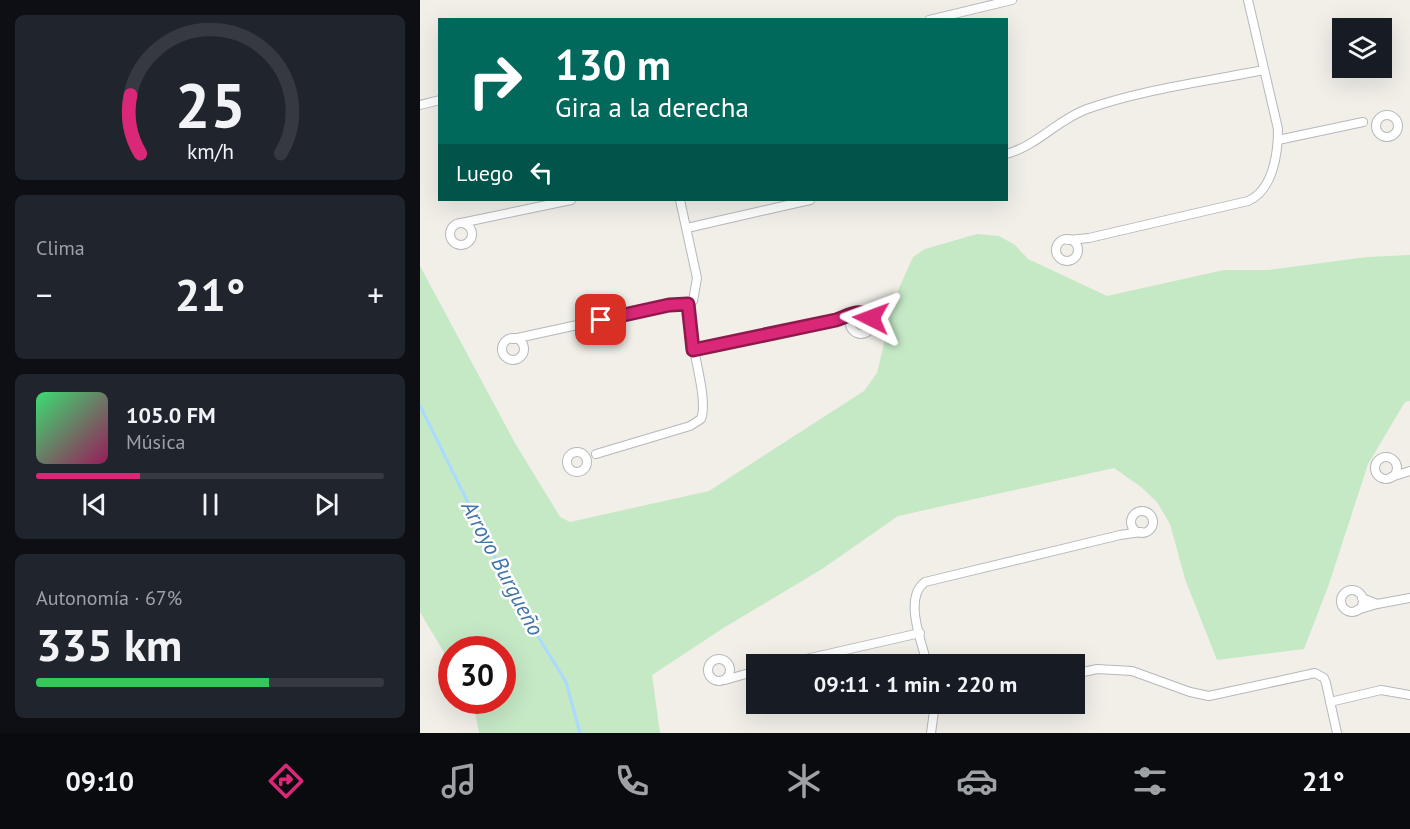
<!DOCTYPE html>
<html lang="es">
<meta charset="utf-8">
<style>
:root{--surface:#171b24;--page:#20242c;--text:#f1f3f6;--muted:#9ea1a6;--line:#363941;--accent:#db2777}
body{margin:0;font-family:"PT Sans",sans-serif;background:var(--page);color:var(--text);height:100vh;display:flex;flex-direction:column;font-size:22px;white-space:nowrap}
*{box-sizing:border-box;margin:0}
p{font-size:20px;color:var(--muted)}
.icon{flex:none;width:33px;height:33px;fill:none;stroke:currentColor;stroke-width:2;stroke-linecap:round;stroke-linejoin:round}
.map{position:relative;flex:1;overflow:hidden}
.details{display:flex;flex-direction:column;gap:15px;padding:15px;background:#0d0f14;width:420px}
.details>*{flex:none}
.hud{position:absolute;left:18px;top:18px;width:570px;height:183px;border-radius:0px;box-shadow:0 6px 24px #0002;background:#00695c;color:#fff;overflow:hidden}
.fabs{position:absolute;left:912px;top:18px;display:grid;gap:12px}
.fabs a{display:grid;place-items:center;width:60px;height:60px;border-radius:0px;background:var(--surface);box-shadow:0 6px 24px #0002;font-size:30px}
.speed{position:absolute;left:18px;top:636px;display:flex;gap:12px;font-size:30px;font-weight:700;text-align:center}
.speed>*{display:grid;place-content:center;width:78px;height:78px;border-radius:50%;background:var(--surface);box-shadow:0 6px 24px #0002;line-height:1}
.speed .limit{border:9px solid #d22;background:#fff;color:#111}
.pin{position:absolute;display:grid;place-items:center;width:51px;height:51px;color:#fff;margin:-26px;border-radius:12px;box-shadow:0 3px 9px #0006}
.me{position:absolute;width:66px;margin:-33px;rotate:273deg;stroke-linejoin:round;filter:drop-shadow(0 0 4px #0008)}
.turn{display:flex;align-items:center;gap:21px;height:126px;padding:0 18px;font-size:27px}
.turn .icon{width:78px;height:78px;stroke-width:2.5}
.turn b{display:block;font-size:42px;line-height:51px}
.then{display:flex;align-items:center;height:57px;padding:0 18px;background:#0003;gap:12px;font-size:22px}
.big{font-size:45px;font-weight:600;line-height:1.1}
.details .widget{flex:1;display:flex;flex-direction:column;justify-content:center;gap:9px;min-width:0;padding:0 21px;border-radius:9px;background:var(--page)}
.details .dial{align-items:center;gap:0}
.dial svg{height:156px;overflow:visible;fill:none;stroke:var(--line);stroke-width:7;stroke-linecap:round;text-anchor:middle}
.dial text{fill:var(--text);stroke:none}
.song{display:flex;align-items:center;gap:18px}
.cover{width:72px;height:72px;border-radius:9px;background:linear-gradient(135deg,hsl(140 70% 55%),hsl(330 70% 35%))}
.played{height:6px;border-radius:3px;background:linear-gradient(90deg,var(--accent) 30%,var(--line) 30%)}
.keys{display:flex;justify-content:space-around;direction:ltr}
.heat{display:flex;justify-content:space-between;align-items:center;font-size:33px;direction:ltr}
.charge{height:9px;border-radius:4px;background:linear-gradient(90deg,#34c759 67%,var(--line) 0)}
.trip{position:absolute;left:326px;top:654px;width:339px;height:60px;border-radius:0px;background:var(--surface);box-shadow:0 6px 24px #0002;font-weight:600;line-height:60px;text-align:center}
.dock{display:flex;height:96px;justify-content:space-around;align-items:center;background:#090b0e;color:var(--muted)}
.dock .icon{width:42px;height:42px}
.dock .selected{color:var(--accent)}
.dock b{font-size:27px;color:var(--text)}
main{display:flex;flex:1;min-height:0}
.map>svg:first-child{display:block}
.green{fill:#c5e8c5}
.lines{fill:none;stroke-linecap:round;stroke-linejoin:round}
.stream{stroke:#aadaff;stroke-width:3}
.street-casing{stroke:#b5b8bc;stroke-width:10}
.street{stroke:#fff;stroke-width:8}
.route-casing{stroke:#8e194d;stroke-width:15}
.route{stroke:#db2777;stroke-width:10}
.labels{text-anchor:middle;stroke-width:5;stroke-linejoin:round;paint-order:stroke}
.water-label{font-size:22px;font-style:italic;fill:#4174aa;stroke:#fff}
</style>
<main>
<section class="details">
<div class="widget dial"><svg viewBox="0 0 100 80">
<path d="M14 69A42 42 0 1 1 86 69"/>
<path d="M14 69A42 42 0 0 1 9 39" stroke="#db2777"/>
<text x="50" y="56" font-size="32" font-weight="700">25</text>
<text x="50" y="72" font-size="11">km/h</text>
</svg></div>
<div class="widget"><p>Clima</p>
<div class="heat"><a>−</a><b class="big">21°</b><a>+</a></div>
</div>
<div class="widget">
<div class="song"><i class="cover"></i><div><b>105.0 FM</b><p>Música</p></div></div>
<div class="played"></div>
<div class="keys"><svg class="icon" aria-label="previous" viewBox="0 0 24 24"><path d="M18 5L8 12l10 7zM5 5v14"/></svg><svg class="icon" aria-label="pause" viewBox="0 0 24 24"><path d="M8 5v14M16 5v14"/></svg><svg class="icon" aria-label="next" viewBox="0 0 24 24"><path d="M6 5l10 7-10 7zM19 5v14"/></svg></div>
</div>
<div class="widget"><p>Autonomía · 67%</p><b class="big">335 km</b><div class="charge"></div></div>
</section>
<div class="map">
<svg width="990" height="733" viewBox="0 0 990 733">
<rect width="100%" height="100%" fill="#f1efe8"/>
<polygon class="green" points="557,234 579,236 595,245 608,259 687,296 804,270 848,270 947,257 990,255 990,401 985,402 948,464 909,584 884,649 797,660 765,579 750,524 737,502 721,487 694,468 478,516 402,569 305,627 232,675 240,733 59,733 53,701 82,700 82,650 32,650 31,664 0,612 0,266 95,443 140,517 150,522 289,491 444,391 457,373 475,297 493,257 505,249"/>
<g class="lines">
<polyline class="stream" points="0,406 101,609 146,682 160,733"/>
<g class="street-casing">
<g id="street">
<polyline points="509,20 592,0"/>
<polyline points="0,105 20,100"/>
<circle cx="967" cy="126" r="11"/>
<polyline points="858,140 943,122"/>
<path d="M 586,154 C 617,146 637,120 667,109 C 723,89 785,82 843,70"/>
<polyline points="41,223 151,200"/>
<circle cx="41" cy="234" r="11"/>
<polyline points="267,228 390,200"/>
<circle cx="647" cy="250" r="11"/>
<path d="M 648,240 L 669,238 L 828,201 C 853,190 858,154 858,129 L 828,0"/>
<circle cx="441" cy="323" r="11"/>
<circle cx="93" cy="349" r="11"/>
<polyline points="93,339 249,305 268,304 273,301 277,278 260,200"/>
<polyline points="273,350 436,314"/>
<circle cx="157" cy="462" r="10"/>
<path d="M 176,454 L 270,426 L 281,419 C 290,398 266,334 268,304"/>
<circle cx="966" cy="468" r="11"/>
<polyline points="971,477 990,471"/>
<circle cx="722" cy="522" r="11"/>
<circle cx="932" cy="601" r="11"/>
<polyline points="957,604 990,598"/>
<polyline points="937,610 957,604 942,598"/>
<circle cx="299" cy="670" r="11"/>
<polyline points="364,664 500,633"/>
<path d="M 507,664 C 502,642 483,598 505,582 L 700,535 L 721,532"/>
<polyline points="654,674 677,669 712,671 770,692 789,696 895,673 904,678 906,683 917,733"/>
<polyline points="305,680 336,671"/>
<polyline points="910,702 961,690 990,695"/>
<polyline points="511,733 515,704"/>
</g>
</g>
<use href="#street" class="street"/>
</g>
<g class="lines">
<g class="route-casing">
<path id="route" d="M 181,320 L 249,305 L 268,304 L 273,350 L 416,320 C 428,316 442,307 451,318"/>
</g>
<use href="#route" class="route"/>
</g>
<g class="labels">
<g class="water-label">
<text transform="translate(83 568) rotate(62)" y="8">Arroyo Burgueño</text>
</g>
</g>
</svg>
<div class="fabs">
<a><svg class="icon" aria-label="layers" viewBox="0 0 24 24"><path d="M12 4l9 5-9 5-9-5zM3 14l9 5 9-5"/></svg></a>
</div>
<div class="speed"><div class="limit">30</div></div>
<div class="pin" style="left:181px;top:320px;background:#d93025"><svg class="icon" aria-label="arrive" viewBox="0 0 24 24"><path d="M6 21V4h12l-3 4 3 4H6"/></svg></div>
<svg class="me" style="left:451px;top:318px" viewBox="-20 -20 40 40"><path d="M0-17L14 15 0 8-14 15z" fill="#db2777" stroke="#fff" stroke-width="4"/></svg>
<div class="trip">09:11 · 1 min · 220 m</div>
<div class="hud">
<div class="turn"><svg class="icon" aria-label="right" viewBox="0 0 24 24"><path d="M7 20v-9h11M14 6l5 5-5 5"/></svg><div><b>130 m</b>Gira a la derecha</div></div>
<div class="then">Luego<svg class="icon" aria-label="left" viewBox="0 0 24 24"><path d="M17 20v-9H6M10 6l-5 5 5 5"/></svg></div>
</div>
</div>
</main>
<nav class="dock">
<b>09:10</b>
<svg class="icon selected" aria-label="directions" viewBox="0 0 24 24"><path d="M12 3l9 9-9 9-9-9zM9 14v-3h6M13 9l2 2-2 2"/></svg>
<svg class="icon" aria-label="music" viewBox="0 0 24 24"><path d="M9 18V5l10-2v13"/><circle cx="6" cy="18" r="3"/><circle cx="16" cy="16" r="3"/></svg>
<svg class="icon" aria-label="phone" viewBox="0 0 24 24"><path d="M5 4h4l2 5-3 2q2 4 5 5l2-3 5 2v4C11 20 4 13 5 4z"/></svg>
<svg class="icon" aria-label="climate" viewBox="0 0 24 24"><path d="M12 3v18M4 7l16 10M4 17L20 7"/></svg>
<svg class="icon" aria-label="car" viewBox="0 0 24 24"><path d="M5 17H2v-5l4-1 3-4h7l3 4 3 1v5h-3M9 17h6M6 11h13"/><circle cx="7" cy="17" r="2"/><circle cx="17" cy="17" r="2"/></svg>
<svg class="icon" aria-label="filters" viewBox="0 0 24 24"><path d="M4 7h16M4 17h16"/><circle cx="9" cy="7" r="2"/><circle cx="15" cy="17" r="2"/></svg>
<b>21°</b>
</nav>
